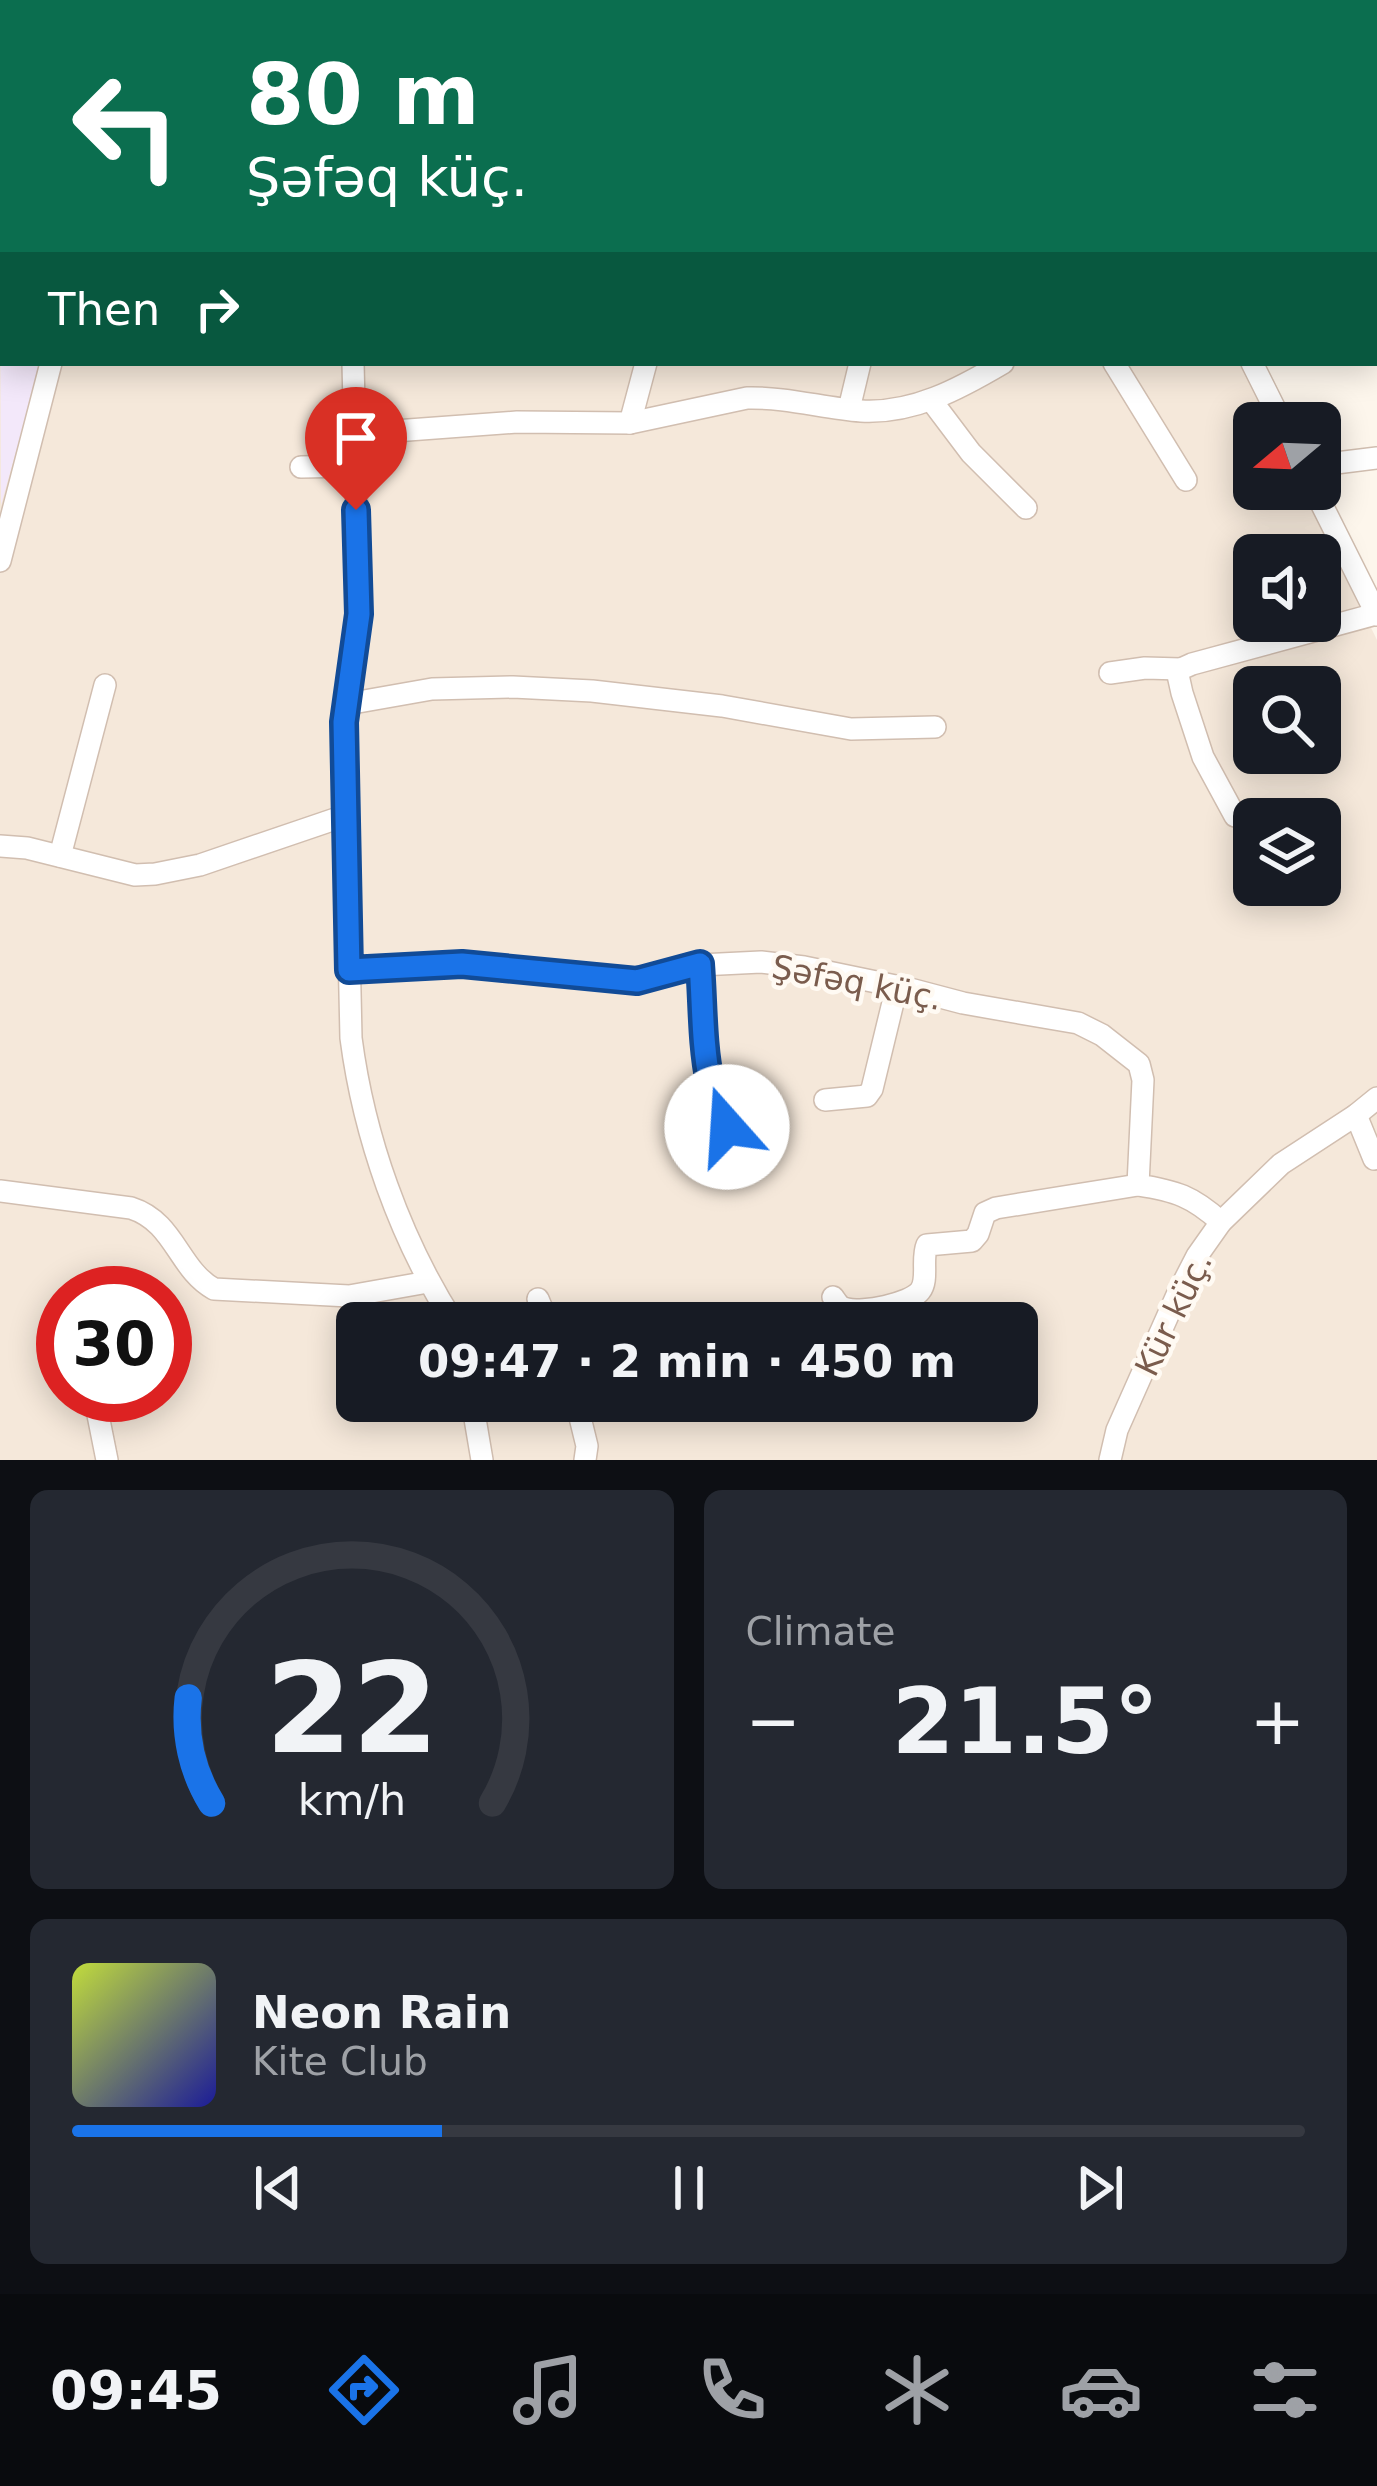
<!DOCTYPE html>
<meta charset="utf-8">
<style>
:root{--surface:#171b24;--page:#242831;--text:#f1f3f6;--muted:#9ea1a6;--line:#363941;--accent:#1a73e8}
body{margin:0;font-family:"DejaVu Sans",sans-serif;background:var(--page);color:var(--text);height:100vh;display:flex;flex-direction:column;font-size:45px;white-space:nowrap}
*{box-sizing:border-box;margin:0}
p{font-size:39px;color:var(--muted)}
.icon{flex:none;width:66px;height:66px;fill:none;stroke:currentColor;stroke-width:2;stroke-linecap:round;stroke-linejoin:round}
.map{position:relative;height:1460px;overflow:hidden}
.side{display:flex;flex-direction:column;gap:30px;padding:30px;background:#0d0f14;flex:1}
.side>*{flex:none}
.guide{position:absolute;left:0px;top:0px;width:1377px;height:366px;box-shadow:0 6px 30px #0003;background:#0b6e4f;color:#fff;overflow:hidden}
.needle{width:78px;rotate:251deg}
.buttons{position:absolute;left:1233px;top:402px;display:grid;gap:24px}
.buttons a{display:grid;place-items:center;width:108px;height:108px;border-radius:18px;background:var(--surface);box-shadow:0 6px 30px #0003;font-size:60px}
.speed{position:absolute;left:36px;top:1266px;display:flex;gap:24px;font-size:60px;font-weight:700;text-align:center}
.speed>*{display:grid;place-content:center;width:156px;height:156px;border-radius:50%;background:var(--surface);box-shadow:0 6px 30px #0003;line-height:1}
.speed .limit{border:18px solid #d22;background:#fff;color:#111}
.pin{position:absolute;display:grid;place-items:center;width:102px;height:102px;color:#fff;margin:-123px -51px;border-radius:50% 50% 50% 0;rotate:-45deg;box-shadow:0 0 12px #0007}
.pin .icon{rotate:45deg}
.me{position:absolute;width:132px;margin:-66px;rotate:341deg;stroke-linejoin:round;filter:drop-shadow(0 0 9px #0008)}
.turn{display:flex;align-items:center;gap:42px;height:252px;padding:0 48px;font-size:54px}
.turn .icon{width:156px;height:156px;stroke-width:2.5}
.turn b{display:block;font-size:84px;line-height:102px}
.then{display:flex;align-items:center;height:114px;padding:0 48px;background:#0003;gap:24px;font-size:45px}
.big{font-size:90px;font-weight:600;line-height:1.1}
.side .tile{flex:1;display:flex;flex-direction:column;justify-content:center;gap:18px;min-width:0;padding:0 42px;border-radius:18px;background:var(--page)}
.side .dial{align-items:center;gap:0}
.dial svg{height:312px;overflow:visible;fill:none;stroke:var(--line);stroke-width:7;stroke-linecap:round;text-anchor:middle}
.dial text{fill:var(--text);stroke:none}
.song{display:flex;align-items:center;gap:36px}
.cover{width:144px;height:144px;border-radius:18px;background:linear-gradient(135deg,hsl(70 70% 55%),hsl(240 70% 35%))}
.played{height:12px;border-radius:6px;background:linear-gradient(90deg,var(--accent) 30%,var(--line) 30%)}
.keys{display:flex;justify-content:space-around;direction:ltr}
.heat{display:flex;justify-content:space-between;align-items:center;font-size:66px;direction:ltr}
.side .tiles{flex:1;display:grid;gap:30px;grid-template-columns:1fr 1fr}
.tile:last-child{grid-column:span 2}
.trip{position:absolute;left:336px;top:1302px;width:702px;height:120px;border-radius:18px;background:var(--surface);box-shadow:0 6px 30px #0003;font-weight:600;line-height:120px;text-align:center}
.menu{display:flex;height:192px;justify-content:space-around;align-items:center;background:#090b0e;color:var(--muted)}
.menu .icon{width:84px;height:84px}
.menu .selected{color:var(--accent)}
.menu b{font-size:54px;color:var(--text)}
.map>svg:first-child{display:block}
.residential{fill:#f5e8da;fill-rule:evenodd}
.education{fill:#f3e8fa}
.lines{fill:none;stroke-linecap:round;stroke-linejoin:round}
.minor-casing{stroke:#d1beb0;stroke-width:24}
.minor{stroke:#fff;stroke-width:21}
.route-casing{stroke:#114b97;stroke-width:30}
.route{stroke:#1a73e8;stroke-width:21}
.labels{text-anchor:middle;stroke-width:9;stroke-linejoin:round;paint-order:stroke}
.street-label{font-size:33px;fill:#7a5c4d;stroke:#fffaf3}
</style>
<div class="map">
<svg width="1377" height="1460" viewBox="0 0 1377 1460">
<rect width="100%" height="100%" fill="#fdf6ec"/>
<path class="residential" d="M 0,0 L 1018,0 L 1020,3 L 3,3 L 3,363 L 1240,363 L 1270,423 L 1254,423 L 1254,489 L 1303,489 L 1377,640 L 1377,1460 L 0,1460 ZM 1254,555 L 1320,555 L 1320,621 L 1254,621 ZM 1254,687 L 1320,687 L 1320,753 L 1254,753 ZM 1254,819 L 1320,819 L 1320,885 L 1254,885 ZM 63,1293 L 165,1293 L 165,1395 L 63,1395 ZM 357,1323 L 1017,1323 L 1017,1401 L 357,1401 Z"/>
<polygon class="education" points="0,227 3,228 3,363 41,363 1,505"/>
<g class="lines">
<g class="minor-casing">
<g id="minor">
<polyline points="1032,0 1034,3"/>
<polyline points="438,3 439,0"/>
<polyline points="1143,3 1152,0"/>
<polyline points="0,36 3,37"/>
<polyline points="0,117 3,118"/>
<path d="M 353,363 L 359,614 L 344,722 L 351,1038 C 364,1137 400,1239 454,1323"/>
<polyline points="1114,363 1186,480"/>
<polyline points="1252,363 1282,423"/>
<polyline points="931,400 971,453 1026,508"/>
<polyline points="849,409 860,363"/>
<polyline points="630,423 646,363"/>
<path d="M 354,434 L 517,422 L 630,423 L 747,398 C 786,397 823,408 861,411 C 913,414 959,389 1003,363"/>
<polyline points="1320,465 1377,458"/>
<polyline points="301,467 355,466"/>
<polyline points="1314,489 1377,615"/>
<polyline points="0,561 51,363"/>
<polyline points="1110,673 1145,668 1181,669"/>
<polyline points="347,704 432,689 513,687 592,691 722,706 851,729 935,727"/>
<polyline points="1235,816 1203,757 1182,693 1178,675 1181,669 1192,664 1376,614"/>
<polyline points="0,846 27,848 135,875 155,874 200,865 344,816"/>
<polyline points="60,856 105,685"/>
<path d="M 349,971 L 462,964 L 637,981 L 700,965 L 761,962 L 804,967 L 910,989 L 963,1003 L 1078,1023 L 1102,1035 L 1139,1064 L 1143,1080 L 1138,1185 C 1176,1191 1192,1196 1221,1222"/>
<polyline points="825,1100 867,1096 872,1089 897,986"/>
<polyline points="1356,1115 1374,1159"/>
<path d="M 687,1138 L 723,1131 L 727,1127 C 726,1111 713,1099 710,1082 C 702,1045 703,1003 700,965"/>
<path d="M 0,1191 L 131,1208 C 175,1222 178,1269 214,1289 L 349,1296 L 428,1282"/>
<path d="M 833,1297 C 838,1304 839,1307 847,1309 C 862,1313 910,1304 920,1291 C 929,1280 921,1259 927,1245 L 972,1241 L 978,1234 L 985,1213 L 996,1208 L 1138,1185"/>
<polyline points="538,1299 548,1323"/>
<polyline points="94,1395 107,1460"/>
<polyline points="472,1401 482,1460"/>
<polyline points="576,1401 587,1446 585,1460"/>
<polyline points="1110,1460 1117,1430 1177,1295 1197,1256 1221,1222 1281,1164 1356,1115 1377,1098"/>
</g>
</g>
<use href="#minor" class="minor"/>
</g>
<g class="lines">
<g class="route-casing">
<path id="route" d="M 356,510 L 359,614 L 344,722 L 349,970 L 462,964 L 637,981 L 700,964 C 703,1003 702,1045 710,1082 C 713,1099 726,1111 727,1127"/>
</g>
<use href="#route" class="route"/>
</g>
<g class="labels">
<g class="street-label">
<text transform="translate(857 982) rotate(11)" y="12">Şəfəq küç.</text>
<text transform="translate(1173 1314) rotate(-64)" y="12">Kür küç.</text>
</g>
</g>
</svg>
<div class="buttons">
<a><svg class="needle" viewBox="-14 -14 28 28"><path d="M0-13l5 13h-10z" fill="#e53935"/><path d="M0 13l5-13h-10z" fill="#9ea1a6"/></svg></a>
<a><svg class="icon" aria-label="sound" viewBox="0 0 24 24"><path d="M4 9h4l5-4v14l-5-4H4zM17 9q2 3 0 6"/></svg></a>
<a><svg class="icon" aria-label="search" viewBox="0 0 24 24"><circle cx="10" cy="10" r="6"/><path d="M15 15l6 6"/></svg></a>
<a><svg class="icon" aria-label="layers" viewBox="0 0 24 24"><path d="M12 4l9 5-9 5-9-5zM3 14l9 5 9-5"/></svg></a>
</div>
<div class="speed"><div class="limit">30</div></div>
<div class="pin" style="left:356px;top:510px;background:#d93025"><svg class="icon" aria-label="arrive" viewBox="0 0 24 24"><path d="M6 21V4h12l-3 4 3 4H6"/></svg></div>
<svg class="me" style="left:727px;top:1127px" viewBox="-20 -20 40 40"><circle r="19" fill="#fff"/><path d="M0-13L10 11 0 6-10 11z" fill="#1a73e8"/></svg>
<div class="trip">09:47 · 2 min · 450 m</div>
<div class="guide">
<div class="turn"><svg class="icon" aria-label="left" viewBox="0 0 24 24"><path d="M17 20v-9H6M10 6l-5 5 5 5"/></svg><div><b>80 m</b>Şəfəq küç.</div></div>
<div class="then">Then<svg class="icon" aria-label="right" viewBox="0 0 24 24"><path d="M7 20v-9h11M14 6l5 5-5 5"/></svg></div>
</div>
</div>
<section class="side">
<div class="tiles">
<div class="tile dial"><svg viewBox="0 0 100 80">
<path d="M14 69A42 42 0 1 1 86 69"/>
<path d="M14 69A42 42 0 0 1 8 42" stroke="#1a73e8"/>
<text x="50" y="56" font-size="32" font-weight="700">22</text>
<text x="50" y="72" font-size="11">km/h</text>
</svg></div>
<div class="tile"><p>Climate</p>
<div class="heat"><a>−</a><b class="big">21.5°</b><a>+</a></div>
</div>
<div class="tile">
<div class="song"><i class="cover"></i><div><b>Neon Rain</b><p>Kite Club</p></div></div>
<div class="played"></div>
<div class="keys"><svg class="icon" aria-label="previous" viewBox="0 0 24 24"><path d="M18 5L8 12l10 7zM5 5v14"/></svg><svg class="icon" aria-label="pause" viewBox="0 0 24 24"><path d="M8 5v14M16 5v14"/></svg><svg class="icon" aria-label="next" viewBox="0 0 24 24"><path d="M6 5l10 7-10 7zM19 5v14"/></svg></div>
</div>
</div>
</section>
<nav class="menu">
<b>09:45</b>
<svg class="icon selected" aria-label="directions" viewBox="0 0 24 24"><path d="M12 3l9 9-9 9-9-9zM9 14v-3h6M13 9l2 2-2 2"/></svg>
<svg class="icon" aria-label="music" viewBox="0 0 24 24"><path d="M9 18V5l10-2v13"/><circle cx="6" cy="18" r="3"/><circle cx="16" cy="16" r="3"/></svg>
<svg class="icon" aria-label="phone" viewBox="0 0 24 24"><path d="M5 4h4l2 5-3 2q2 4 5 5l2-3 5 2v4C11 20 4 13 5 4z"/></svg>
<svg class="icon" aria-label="climate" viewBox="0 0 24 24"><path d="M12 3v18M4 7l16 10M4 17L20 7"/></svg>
<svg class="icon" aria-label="car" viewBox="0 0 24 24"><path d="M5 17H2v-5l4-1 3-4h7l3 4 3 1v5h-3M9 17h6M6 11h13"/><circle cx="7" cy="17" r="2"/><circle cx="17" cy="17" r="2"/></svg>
<svg class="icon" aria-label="filters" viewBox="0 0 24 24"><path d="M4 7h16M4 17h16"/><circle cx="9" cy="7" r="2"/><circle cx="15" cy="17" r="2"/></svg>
</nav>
